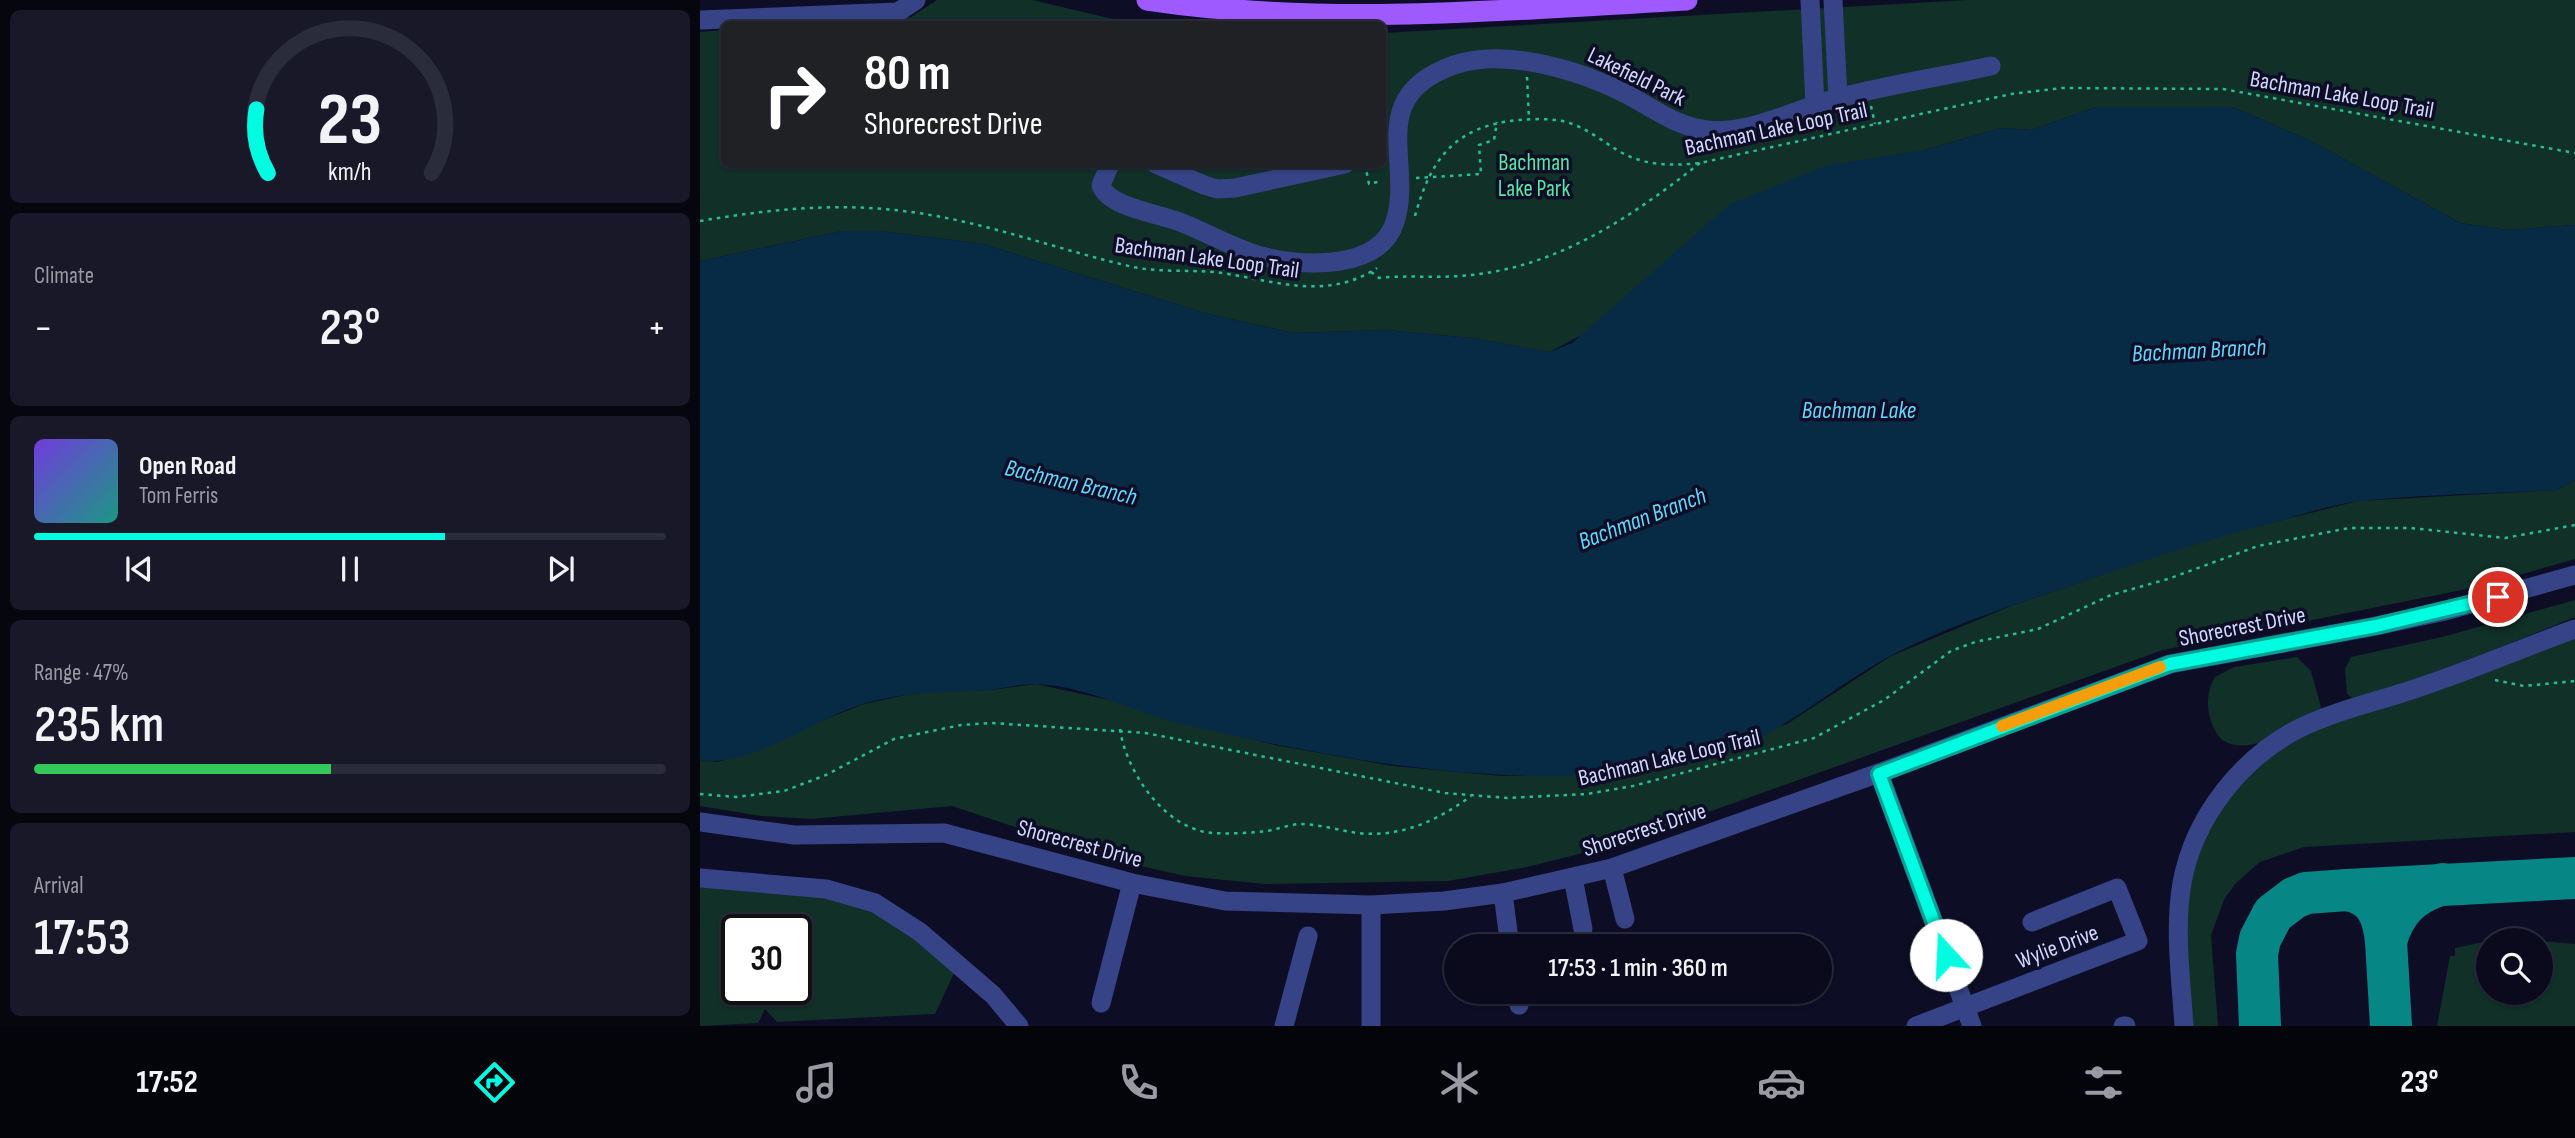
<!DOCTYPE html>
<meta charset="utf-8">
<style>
:root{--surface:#0a0a1c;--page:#181829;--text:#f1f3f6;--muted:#999aa3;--line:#2a2b3b;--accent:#00fde2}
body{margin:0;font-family:"Sofia Sans Condensed",sans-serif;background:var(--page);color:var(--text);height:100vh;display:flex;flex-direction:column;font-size:26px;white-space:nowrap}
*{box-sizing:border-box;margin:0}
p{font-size:23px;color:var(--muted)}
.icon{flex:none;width:38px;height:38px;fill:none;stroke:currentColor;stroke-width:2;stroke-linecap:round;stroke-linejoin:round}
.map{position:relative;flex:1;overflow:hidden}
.side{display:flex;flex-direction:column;gap:10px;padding:10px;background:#06060f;width:700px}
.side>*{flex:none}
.top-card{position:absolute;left:21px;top:21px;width:665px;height:147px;border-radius:10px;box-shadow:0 2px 5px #0004,0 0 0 2px var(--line);background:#202124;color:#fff;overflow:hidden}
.buttons{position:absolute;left:1776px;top:928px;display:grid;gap:14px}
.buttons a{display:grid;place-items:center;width:77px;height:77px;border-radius:50%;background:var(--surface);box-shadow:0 2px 5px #0004,0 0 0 2px var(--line);font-size:35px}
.speed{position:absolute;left:21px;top:914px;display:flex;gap:14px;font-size:35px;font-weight:700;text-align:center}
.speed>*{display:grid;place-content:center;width:91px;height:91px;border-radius:50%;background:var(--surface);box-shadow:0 2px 5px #0004,0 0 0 2px var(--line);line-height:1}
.speed .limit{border:4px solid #111;border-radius:10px;background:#fff;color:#111}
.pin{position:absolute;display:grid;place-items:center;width:60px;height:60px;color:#fff;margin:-30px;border:4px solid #fff;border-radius:50%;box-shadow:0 2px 7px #0007}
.me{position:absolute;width:77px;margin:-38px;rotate:340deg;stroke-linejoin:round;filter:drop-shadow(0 0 5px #0008)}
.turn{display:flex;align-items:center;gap:24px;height:147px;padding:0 28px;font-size:32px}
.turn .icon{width:91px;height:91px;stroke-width:2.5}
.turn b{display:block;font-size:49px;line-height:60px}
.big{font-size:52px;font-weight:600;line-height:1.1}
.side .card{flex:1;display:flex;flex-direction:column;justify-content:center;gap:10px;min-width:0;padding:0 24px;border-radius:10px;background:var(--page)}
.side .dial{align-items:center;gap:0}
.dial svg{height:182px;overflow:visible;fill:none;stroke:var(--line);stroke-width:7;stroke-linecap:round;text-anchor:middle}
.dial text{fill:var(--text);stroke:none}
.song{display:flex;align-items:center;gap:21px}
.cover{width:84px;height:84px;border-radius:10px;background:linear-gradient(135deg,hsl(260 70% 55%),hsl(170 70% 35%))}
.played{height:7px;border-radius:4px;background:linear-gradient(90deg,var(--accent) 65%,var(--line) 65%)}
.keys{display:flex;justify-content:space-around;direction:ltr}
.heat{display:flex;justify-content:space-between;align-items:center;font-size:38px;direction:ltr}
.charge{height:10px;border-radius:5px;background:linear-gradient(90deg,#34c759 47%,var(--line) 0)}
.trip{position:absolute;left:744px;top:934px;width:388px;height:70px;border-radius:35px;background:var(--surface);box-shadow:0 2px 5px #0004,0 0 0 2px var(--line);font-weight:600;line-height:70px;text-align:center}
.dock{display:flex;height:112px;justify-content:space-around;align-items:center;background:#04040b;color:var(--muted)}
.dock .icon{width:49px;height:49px}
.dock .on{color:var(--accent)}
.dock b{font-size:32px;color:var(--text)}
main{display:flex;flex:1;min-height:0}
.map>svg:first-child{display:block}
.green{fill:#103028;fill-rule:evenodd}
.water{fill:#072b45}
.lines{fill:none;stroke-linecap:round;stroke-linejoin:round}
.taxiway{stroke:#068684;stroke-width:42}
.path{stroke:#28bd95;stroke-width:2.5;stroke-dasharray:3.5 5;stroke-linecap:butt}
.minor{stroke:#364487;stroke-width:19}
.major{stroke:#9e59ff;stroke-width:21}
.route-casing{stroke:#00a493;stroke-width:18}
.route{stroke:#00fde2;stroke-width:12}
.slow{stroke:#f59e0b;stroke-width:12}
.labels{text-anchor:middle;stroke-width:7;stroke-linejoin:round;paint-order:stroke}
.street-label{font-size:23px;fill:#d2d7ff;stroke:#0d0e26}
.park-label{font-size:23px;fill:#58e6a5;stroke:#0d0e26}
.water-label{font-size:24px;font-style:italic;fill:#60d7ff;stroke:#0d0e26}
</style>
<main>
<section class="side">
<div class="card dial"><svg viewBox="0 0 100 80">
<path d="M14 69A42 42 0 1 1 86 69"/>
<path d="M14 69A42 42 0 0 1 9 41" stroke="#00fde2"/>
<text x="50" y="56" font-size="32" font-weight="700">23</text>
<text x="50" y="72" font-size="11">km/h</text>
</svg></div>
<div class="card"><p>Climate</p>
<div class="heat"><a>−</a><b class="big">23°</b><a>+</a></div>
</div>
<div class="card">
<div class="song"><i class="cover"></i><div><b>Open Road</b><p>Tom Ferris</p></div></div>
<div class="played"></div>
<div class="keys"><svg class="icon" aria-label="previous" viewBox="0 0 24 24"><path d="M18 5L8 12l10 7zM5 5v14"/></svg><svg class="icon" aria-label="pause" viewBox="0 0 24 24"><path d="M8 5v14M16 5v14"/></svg><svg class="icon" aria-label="next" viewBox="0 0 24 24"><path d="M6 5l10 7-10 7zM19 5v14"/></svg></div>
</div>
<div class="card"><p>Range · 47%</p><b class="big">235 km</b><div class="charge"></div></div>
<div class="card"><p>Arrival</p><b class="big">17:53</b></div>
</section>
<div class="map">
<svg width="1875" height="1026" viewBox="0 0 1875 1026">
<rect width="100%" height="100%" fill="#0d0e26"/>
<g class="green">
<polygon points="237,0 332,0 417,20 461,24 107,24 211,17"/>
<polygon points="1268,0 1875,0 1875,225 1808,230 1760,223 1613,142 1533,107 1396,107 1332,130 1301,128 1225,150 850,352 771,338 685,330 593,333 508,314 283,244 182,231 142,231 0,261 0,32 24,30 24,164 682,164 683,33"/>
<polygon points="1875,480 1875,559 1777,587 1463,650 919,844 827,867 748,881 565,884 485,876 414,860 252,806 111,819 61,816 0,806 0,760 17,762 57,751 103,728 164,704 224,691 291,690 336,684 405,699 575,745 693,766 802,776 941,771 1087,724 1191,656 1311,606 1503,540 1658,501 1857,490"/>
<path d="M 1875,600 L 1875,617 C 1802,647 1729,676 1654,699 L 1647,694 L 1645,669 L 1651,657 L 1742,637 Z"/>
<path d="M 1875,637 L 1875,832 L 1604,847 L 1560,862 L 1536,883 L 1524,900 L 1511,935 L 1518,1026 L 1492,1026 C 1490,984 1484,940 1489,898 C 1497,826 1546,765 1610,733 C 1644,716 1685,709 1721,697 C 1773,678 1824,657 1875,637 Z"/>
<path d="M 1597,657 L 1611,671 L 1622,711 C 1595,724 1552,759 1522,740 C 1507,724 1503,696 1515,677 L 1534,667 Z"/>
<path d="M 0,887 L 137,899 L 191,918 L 255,971 L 235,1014 L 77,1022 L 65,1009 L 58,1023 L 0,1026 ZM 37,929 L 96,929 L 96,989 L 37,989 Z"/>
<polygon points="1802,938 1823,940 1788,940 1788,992 1841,992 1841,941 1875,944 1875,1026 1737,1026 1750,956 1755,956 1755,948"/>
</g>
<path class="water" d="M 1396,107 L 1533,107 L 1613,142 L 1760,223 L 1808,230 L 1875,225 L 1875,480 L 1857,490 C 1792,494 1727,494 1662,501 C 1631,504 1599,516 1568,524 C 1499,541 1432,565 1364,588 C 1307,607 1246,627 1192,655 C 1122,692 1067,750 987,764 C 820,794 650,762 486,725 C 437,714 388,686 337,684 C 321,683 304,689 288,690 C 246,693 205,691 163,704 C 113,719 52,768 0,760 L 0,261 L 142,231 L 182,231 L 283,244 L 508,314 L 593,333 L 685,330 L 772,338 L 850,352 L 872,343 L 1030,204 L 1129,165 L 1225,150 L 1301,128 L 1332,130 Z"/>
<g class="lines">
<g class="taxiway">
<path d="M 1647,890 C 1676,895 1683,915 1686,941 C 1695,910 1712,893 1743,884"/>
<polyline points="1686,941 1691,1026"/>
<polyline points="1560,1026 1557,954 1560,939 1573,914 1594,898 1606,893 1647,890 1875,878"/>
</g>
<g class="path">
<polyline points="827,77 829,119"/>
<polyline points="1171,106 1175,124"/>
<polyline points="665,164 669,184 681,181"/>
<polyline points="716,178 781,174 779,145 794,140 797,122"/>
<path d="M 715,216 C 731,158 755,126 819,120 C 834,119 851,118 866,122 C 885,127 901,140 917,150 C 943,166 971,166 1000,163 L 1311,94 L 1362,88 L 1523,89 L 1875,153"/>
<path d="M 0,221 C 70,209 140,202 211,212 C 286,222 359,250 433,267 C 462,273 492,269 522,273 C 575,281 627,301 677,268"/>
<path d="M 671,272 L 679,278 C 706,275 733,278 760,276 C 853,270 929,219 1000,163"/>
<polyline points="1795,680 1824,686 1875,681"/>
<path d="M 420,729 C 426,772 466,831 514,833 C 531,834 550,833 567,831 C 578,829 588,825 599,824 C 618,824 638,830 657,833 C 700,838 737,821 771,796"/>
<polyline points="0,794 36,797 84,791 126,775 194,739 261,725 291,723 446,733 745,793 807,798 887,794 933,786 1114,738 1184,700 1251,651 1275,642 1338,629 1411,595 1468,579 1558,546 1649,528 1711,528 1805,538 1875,525"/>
</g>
<g class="minor">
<polyline points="1110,0 1115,105"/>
<polyline points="1133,0 1138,98"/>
<polyline points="0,20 198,12 216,0"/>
<path d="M 410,164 L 401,185 C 407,207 460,214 480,222 C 508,233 537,250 565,257 C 604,266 679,271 695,222 C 714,161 664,97 754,65 C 806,47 883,71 930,96 C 956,110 977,127 1008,130 C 1051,135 1097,108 1138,98 C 1188,85 1240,77 1291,66"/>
<polyline points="456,164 504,185 517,189 535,188 645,164"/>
<polyline points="1179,773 1272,1026"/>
<polyline points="0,822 94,835 244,833 432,883 525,901 671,905 744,901 803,893 912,868 1179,773 1470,664 1676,626 1745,611 1875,575"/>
<polyline points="912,868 925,919"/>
<polyline points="0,878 126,889 175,903 220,932 293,995 319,1026"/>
<polyline points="873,878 883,929"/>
<polyline points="803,893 810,947"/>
<polyline points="671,905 671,1026"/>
<polyline points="817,992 819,1005"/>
<polyline points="401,1003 432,883"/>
<polyline points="584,1026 608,936"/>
<polyline points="1216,1026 1438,941 1417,888 1332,922"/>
<polyline points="1423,1026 1426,1026"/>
<path d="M 1484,1026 C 1481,979 1474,929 1482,883 C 1494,817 1541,758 1600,728 C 1639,709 1685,700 1726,685 C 1776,668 1825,647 1875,629"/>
</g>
<path class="major" d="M 447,0 C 626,27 807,10 987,0"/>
</g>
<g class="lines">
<g class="route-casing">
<polyline id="route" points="1246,955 1179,774 1470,664 1676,626 1798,597"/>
</g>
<use href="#route" class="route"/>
<polyline class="slow" points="1302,726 1460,667"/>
</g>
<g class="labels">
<g class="street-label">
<text transform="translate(937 76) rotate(26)" y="8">Lakefield Park</text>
<text transform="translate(1642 94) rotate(10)" y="8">Bachman Lake Loop Trail</text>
<text transform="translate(1076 128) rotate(-12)" y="8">Bachman Lake Loop Trail</text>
<text transform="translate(507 257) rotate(8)" y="8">Bachman Lake Loop Trail</text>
<text transform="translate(1542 626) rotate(-11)" y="8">Shorecrest Drive</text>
<text transform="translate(969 757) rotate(-13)" y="8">Bachman Lake Loop Trail</text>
<text transform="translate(944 829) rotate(-18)" y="8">Shorecrest Drive</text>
<text transform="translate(380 843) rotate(15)" y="8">Shorecrest Drive</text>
<text transform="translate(1357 946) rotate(-21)" y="8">Wylie Drive</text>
</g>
<g class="park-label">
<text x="834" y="170">Bachman<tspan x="834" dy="26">Lake Park</tspan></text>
</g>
<g class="water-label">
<text transform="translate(1499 350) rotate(-3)" y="8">Bachman Branch</text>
<text x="1159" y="418">Bachman Lake</text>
<text transform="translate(371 482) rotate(13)" y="8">Bachman Branch</text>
<text transform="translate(942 518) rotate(-21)" y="8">Bachman Branch</text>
</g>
</g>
</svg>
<div class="buttons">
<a><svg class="icon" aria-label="search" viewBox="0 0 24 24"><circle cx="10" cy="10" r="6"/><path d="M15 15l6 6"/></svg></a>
</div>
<div class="speed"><div class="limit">30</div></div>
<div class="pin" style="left:1798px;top:597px;background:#d93025"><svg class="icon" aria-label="arrive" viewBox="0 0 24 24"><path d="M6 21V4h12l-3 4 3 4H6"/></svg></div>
<svg class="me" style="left:1246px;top:955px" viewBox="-20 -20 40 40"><circle r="19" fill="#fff"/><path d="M0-13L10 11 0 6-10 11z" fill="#00fde2"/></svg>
<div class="trip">17:53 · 1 min · 360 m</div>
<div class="top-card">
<div class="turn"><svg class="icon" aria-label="right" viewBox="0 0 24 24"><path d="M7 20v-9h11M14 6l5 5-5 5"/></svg><div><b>80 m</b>Shorecrest Drive</div></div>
</div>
</div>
</main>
<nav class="dock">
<b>17:52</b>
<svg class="icon on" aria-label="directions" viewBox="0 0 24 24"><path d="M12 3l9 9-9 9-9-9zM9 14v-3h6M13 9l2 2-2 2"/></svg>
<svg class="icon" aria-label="music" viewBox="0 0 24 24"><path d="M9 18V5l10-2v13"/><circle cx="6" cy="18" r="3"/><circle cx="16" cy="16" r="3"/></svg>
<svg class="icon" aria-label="phone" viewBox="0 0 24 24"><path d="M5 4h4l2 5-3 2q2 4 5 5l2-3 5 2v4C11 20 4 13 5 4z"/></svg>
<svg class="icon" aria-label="climate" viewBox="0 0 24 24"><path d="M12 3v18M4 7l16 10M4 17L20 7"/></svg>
<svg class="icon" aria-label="car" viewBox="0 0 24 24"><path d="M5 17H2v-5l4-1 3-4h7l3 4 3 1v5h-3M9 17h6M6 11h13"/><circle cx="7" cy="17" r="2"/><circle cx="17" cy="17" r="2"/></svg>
<svg class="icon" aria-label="filters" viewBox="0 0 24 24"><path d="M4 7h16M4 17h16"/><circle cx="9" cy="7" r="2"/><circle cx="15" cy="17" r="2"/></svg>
<b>23°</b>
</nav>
